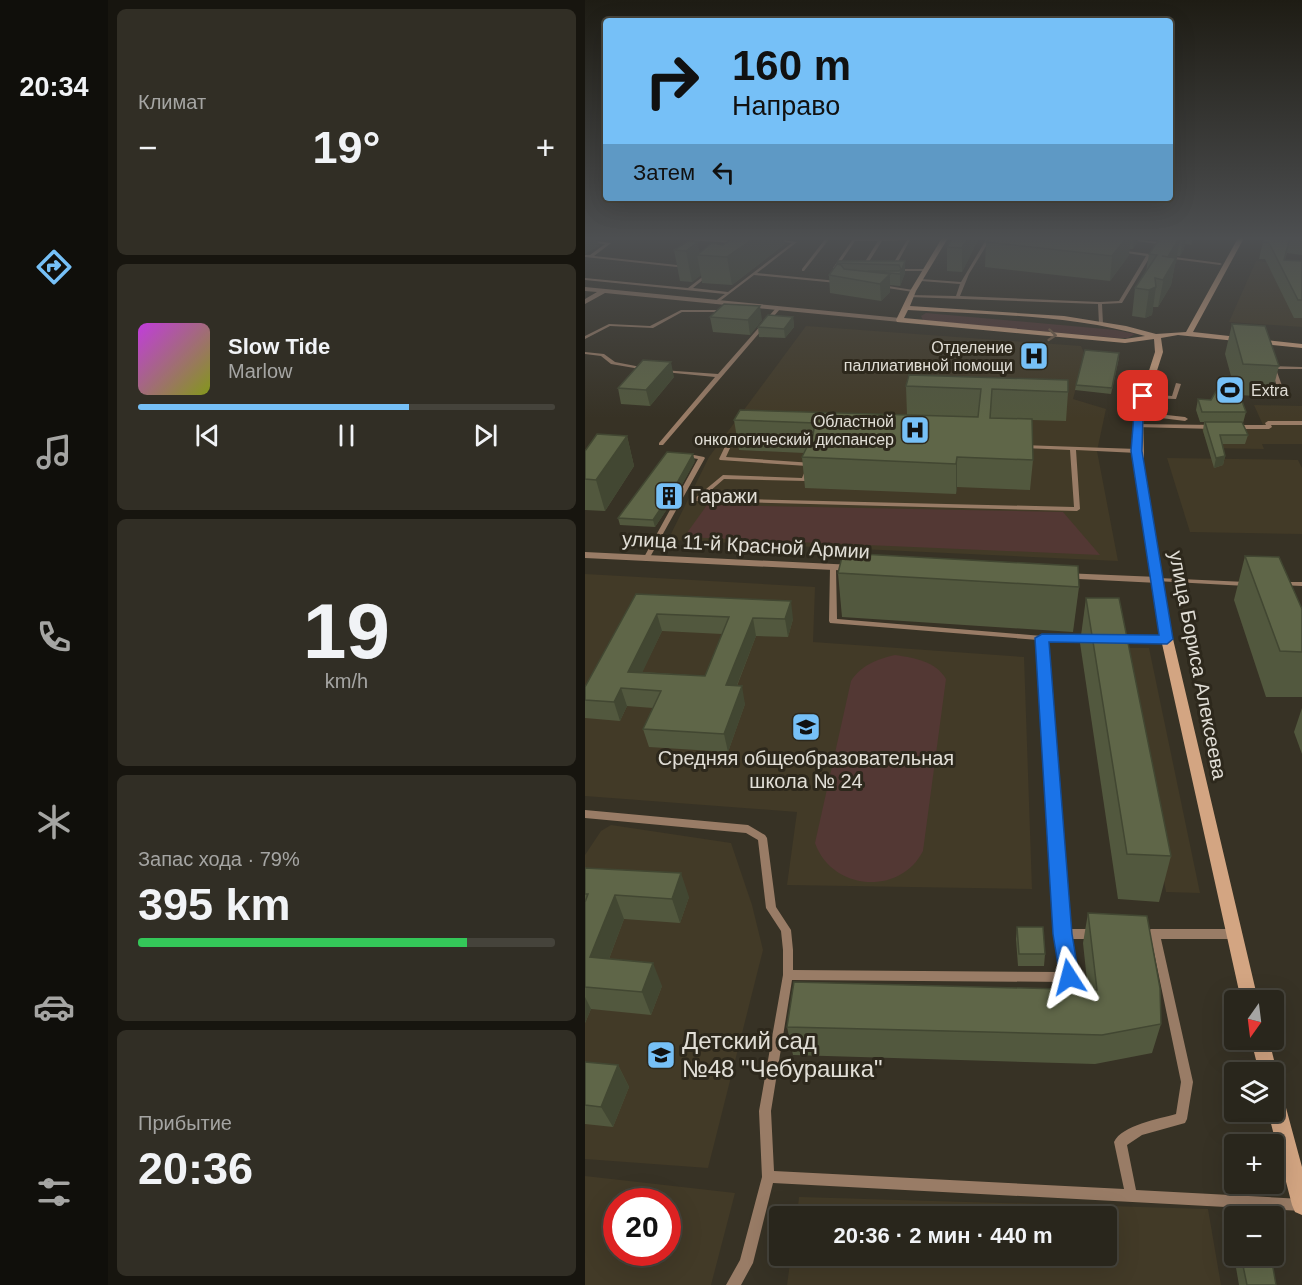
<!DOCTYPE html>
<html lang="ru">
<meta charset="utf-8">
<style>
:root{--surface:#29261c;--page:#312e25;--text:#f1f3f6;--muted:#a5a5a3;--line:#45433b;--accent:#76c0f7}
body{margin:0;font-family:Helvetica,sans-serif;background:var(--page);color:var(--text);height:100vh;display:flex;flex-direction:column;font-size:22px;white-space:nowrap}
*{box-sizing:border-box;margin:0}
p{font-size:20px;color:var(--muted)}
.icon{flex:none;width:33px;height:33px;fill:none;stroke:currentColor;stroke-width:2;stroke-linecap:round;stroke-linejoin:round}
.map{position:relative;flex:1;overflow:hidden}
.details{display:flex;flex-direction:column;gap:9px;padding:9px;background:#17150f;width:477px}
.details>*{flex:none}
.guide{position:absolute;left:18px;top:18px;width:570px;height:183px;border-radius:6px;box-shadow:0 6px 24px #0002,0 0 0 2px var(--line);background:#76c0f7;color:#111;overflow:hidden}
.needle{width:39px;rotate:194deg}
.fabs{position:absolute;left:639px;top:990px;display:grid;gap:12px}
.fabs a{display:grid;place-items:center;width:60px;height:60px;border-radius:6px;background:var(--surface);box-shadow:0 6px 24px #0002,0 0 0 2px var(--line);font-size:30px}
.speed{position:absolute;left:18px;top:1188px;display:flex;gap:12px;font-size:30px;font-weight:700;text-align:center}
.speed>*{display:grid;place-content:center;width:78px;height:78px;border-radius:50%;background:var(--surface);box-shadow:0 6px 24px #0002,0 0 0 2px var(--line);line-height:1}
.speed .limit{border:9px solid #d22;background:#fff;color:#111}
.pin{position:absolute;display:grid;place-items:center;width:51px;height:51px;color:#fff;margin:-26px;border-radius:12px;box-shadow:0 3px 9px #0006}
.me{position:absolute;width:66px;margin:-33px;rotate:351deg;stroke-linejoin:round;filter:drop-shadow(0 0 4px #0008)}
.turn{display:flex;align-items:center;gap:21px;height:126px;padding:0 30px;font-size:27px}
.turn .icon{width:78px;height:78px;stroke-width:2.5}
.turn b{display:block;font-size:42px;line-height:51px}
.then{display:flex;align-items:center;height:57px;padding:0 30px;background:#0003;gap:12px;font-size:22px}
.big{font-size:45px;font-weight:700;line-height:1.1}
.details .widget{flex:1;display:flex;flex-direction:column;justify-content:center;gap:9px;min-width:0;padding:0 21px;border-radius:9px;background:var(--page)}
.details .dial{align-items:center;gap:0}
.dial b{font-size:78px;line-height:1}
.song{display:flex;align-items:center;gap:18px}
.cover{width:72px;height:72px;border-radius:9px;background:linear-gradient(135deg,hsl(290 70% 55%),hsl(70 70% 35%))}
.played{height:6px;border-radius:3px;background:linear-gradient(90deg,var(--accent) 65%,var(--line) 65%)}
.keys{display:flex;justify-content:space-around;direction:ltr}
.heat{display:flex;justify-content:space-between;align-items:center;font-size:33px;direction:ltr}
.charge{height:9px;border-radius:4px;background:linear-gradient(90deg,#34c759 79%,var(--line) 0)}
.trip{position:absolute;left:184px;top:1206px;width:348px;height:60px;border-radius:6px;background:var(--surface);box-shadow:0 6px 24px #0002,0 0 0 2px var(--line);font-weight:700;line-height:60px;text-align:center}
main{display:flex;flex:1;min-height:0}
.tab-bar{display:flex;flex-direction:column;width:108px;justify-content:space-around;align-items:center;background:#100f0b;color:var(--muted)}
.tab-bar .icon{width:42px;height:42px}
.tab-bar .on{color:var(--accent)}
.tab-bar b{font-size:27px;color:var(--text)}
.map>svg:first-child{display:block}
.built{fill:#423a27;fill-rule:evenodd}
.green{fill:#533834}
.lines{fill:none;stroke-linecap:round;stroke-linejoin:round}
.lane{fill:#997c66;fill-rule:evenodd}
.street{fill:#997c66;fill-rule:evenodd}
.secondary{fill:#d3a582;fill-rule:evenodd}
.wall{fill:#52583e;fill-rule:evenodd}
.shaded-wall{fill:#424732}
.building{fill:#5f6648;stroke:#424732;stroke-width:1.5;fill-rule:evenodd}
.oneway{stroke:#78604a}
.route{fill:#1a73e8;stroke:#114b97;stroke-width:1.5}
.labels{text-anchor:middle;stroke-width:6;stroke-linejoin:round;paint-order:stroke}
.far-poi-label{font-size:16px;fill:#e1ded6;stroke:#2d281c;text-anchor:end}
.poi-label{font-size:20px;fill:#e1ded6;stroke:#2d281c;text-anchor:start}
.street-label{font-size:20px;fill:#e1ded6;stroke:#2d281c}
.near-poi-label{font-size:24px;fill:#e1ded6;stroke:#2d281c;text-anchor:start}
</style>
<main>
<nav class="tab-bar">
<b>20:34</b>
<svg class="icon on" aria-label="directions" viewBox="0 0 24 24"><path d="M12 3l9 9-9 9-9-9zM9 14v-3h6M13 9l2 2-2 2"/></svg>
<svg class="icon" aria-label="music" viewBox="0 0 24 24"><path d="M9 18V5l10-2v13"/><circle cx="6" cy="18" r="3"/><circle cx="16" cy="16" r="3"/></svg>
<svg class="icon" aria-label="phone" viewBox="0 0 24 24"><path d="M5 4h4l2 5-3 2q2 4 5 5l2-3 5 2v4C11 20 4 13 5 4z"/></svg>
<svg class="icon" aria-label="climate" viewBox="0 0 24 24"><path d="M12 3v18M4 7l16 10M4 17L20 7"/></svg>
<svg class="icon" aria-label="car" viewBox="0 0 24 24"><path d="M5 17H2v-5l4-1 3-4h7l3 4 3 1v5h-3M9 17h6M6 11h13"/><circle cx="7" cy="17" r="2"/><circle cx="17" cy="17" r="2"/></svg>
<svg class="icon" aria-label="filters" viewBox="0 0 24 24"><path d="M4 7h16M4 17h16"/><circle cx="9" cy="7" r="2"/><circle cx="15" cy="17" r="2"/></svg>
</nav>
<section class="details">
<div class="widget"><p>Климат</p>
<div class="heat"><a>−</a><b class="big">19°</b><a>+</a></div>
</div>
<div class="widget">
<div class="song"><i class="cover"></i><div><b>Slow Tide</b><p>Marlow</p></div></div>
<div class="played"></div>
<div class="keys"><svg class="icon" aria-label="previous" viewBox="0 0 24 24"><path d="M18 5L8 12l10 7zM5 5v14"/></svg><svg class="icon" aria-label="pause" viewBox="0 0 24 24"><path d="M8 5v14M16 5v14"/></svg><svg class="icon" aria-label="next" viewBox="0 0 24 24"><path d="M6 5l10 7-10 7zM19 5v14"/></svg></div>
</div>
<div class="widget dial"><b>19</b><p>km/h</p></div>
<div class="widget"><p>Запас хода · 79%</p><b class="big">395 km</b><div class="charge"></div></div>
<div class="widget"><p>Прибытие</p><b class="big">20:36</b></div>
</section>
<div class="map">
<svg width="717" height="1285" viewBox="0 0 717 1285">
<rect width="100%" height="100%" fill="#373225"/>
<g class="built">
<polygon points="671,261 717,266 717,327 644,322"/>
<polygon points="221,326 496,346 500,355 488,399 521,409 512,451 533,561 83,540 124,457"/>
<polygon points="669,405 717,406 717,444 677,444 679,449 624,448 615,424 678,425"/>
<polygon points="582,458 713,460 717,468 717,534 605,532"/>
<polygon points="0,574 230,587 228,642 439,657 447,889 202,885 212,812 0,796"/>
<polygon points="539,648 564,648 615,893 581,892"/>
<polygon points="26,825 146,843 167,905 178,950 123,1168 0,1159 0,855 16,831"/>
<path d="M 0,1176 L 150,1193 L 126,1285 L 0,1285 ZM 32,1202 L 82,1202 L 82,1252 L 32,1252 Z"/>
<polygon points="214,1197 623,1209 636,1285 202,1285 206,1256 522,1256 522,1216 212,1216"/>
</g>
<g class="green">
<polygon points="341,313 531,330 550,334 543,338 531,338 356,322 338,320 336,316"/>
<polygon points="122,505 478,512 515,555 99,537"/>
<path d="M 310,655 C 330,658 350,661 361,679 L 338,851 C 315,896 247,891 230,843 L 266,681 C 276,665 293,659 310,655 Z"/>
</g>
<g class="lines">
<g class="lane">
<polygon points="83,238 99,238 150,241 152,242 150,243 85,239"/>
<polygon points="241,238 245,238 219,271 217,271 217,269"/>
<polygon points="296,238 361,238 359,239 325,240 309,269 341,269 343,270 342,271 310,271 305,269 322,240 297,241 280,268 278,269 276,268 293,241 270,241 251,269 248,268 268,239"/>
<polygon points="402,238 406,238 384,274 375,296 515,302 534,301 561,256 535,252 534,250 564,254 569,256 565,257 537,303 517,304 518,324 516,325 514,324 513,304 324,297 324,295 326,295 371,296 375,284 336,281 334,280 336,279 376,282"/>
<polygon points="527,238 537,238 581,243 584,238 588,238 582,245"/>
<polygon points="190,239 212,242 172,273 252,281 254,282 252,283 169,275 131,304 129,303 129,302 140,294 0,280 0,278 103,288 124,272 125,272 125,274 108,288 143,292 207,243 191,241"/>
<polygon points="0,240 26,243 9,256 101,266 103,267 101,268 0,257 0,255 5,255 20,244 0,242"/>
<polygon points="582,256 635,263 637,264 635,265 581,258 580,257"/>
<polygon points="297,285 328,290 330,291 328,292 296,287 296,285"/>
<polygon points="191,308 195,309 78,445 74,445 74,443 130,377 79,372 77,372 77,370 133,374"/>
<polygon points="96,310 140,310 142,311 140,312 97,312 68,328 25,326 0,339 0,336 24,324 65,326"/>
<polygon points="0,352 19,354 30,362 61,368 63,369 61,370 26,364 16,356 0,354"/>
<polygon points="686,366 717,367 717,369 691,369 701,397 700,398 695,397 686,367"/>
<polygon points="591,383 596,384 591,399 558,398 555,396 558,394 587,396"/>
<polygon points="554,412 600,417 603,419 600,421 552,415 551,414"/>
<polygon points="683,421 717,421 717,425 686,425 687,427 684,429 650,429 647,427 650,425 681,425 680,423"/>
<polygon points="552,424 629,425 632,427 629,429 550,427 549,426"/>
<polygon points="162,433 165,435 164,436 150,437 141,457 228,463 229,464 221,481 139,479 117,498 489,507 485,450 439,448 436,446 437,445 552,449 555,451 552,453 491,450 495,509 492,511 109,501 109,499 138,475 217,478 222,466 135,460 134,459 146,434"/>
<polygon points="109,455 119,457 120,458 64,559 61,561 59,560 58,559 113,459 107,458 107,456"/>
<path d="M 248,566 L 251,568 L 252,619 L 457,636 L 507,636 L 508,638 L 507,640 L 461,640 L 482,929 L 509,929 L 513,931 L 514,934 L 513,937 L 509,939 L 483,939 L 489,977 L 488,980 L 484,982 L 207,980 L 186,1111 L 189,1171 L 539,1189 L 529,1142 C 537,1125 574,1119 591,1114 L 596,1082 L 566,938 L 562,937 L 561,934 L 562,931 L 566,929 L 648,929 L 652,931 L 653,934 L 652,937 L 648,939 L 576,939 L 608,1082 L 602,1119 L 600,1123 L 557,1135 L 542,1145 L 551,1190 L 717,1199 L 717,1211 L 188,1183 L 168,1263 L 156,1285 L 141,1285 L 155,1260 L 177,1177 L 174,1111 L 198,975 L 198,950 L 196,931 L 181,908 L 173,840 L 161,833 L 0,818 L 0,810 L 163,825 L 180,835 L 182,838 L 191,907 L 206,930 L 208,950 L 208,970 L 478,972 L 472,934 L 453,640 L 245,623 L 244,621 L 245,568 Z"/>
<polygon points="573,578 661,582 664,584 661,586 571,581 570,580 571,579"/>
<polygon points="697,582 717,582 717,586 695,585 694,584 695,583"/>
<polygon points="531,637 582,637 586,639 582,641 531,641 530,639"/>
</g>
<g class="street">
<polygon points="0,287 315,318 319,320 315,322 20,293 0,304 0,299 12,292 0,291"/>
<polygon points="0,552 269,565 274,568 269,571 0,558"/>
<polygon points="478,573 573,577 579,580 573,583 474,578 472,576 474,574"/>
</g>
<g class="secondary">
<path d="M 357,238 L 363,238 L 331,291 L 325,306 L 479,316 L 541,326 L 571,334 L 601,332 L 653,238 L 659,238 L 608,332 L 717,344 L 717,348 L 593,335 L 576,338 L 578,352 L 558,414 L 559,471 L 588,639 L 673,1000 L 656,1000 L 576,639 L 549,471 L 550,414 L 570,352 L 569,339 L 540,343 L 312,322 L 311,320 L 325,291 ZM 323,310 C 402,315 483,314 560,336 L 540,339 L 319,318 Z"/>
<polygon points="666,1040 684,1040 692,1072 689,1078 688,1072 674,1072"/>
<polygon points="688,1084 695,1086 697,1093 717,1167 717,1215 710,1212 707,1205 683,1112 688,1112"/>
</g>
</g>
<g class="wall">
<polygon points="368,238 394,238 377,272 362,271 362,247"/>
<polygon points="406,238 555,238 553,238 552,243 548,249 544,249 544,255 525,281 400,267 401,242"/>
<polygon points="575,238 610,238 606,245 600,244 599,249 595,256 592,256 591,262 590,264 586,285 573,307 568,307 567,315 560,318 547,316 550,288 561,272 564,254"/>
<polygon points="680,238 717,238 717,255 702,253 700,260 717,261 717,318 709,318 680,259 674,259 678,242"/>
<polygon points="200,244 147,285 117,283 116,275 107,282 95,281 89,250 115,253 138,245"/>
<polygon points="320,261 320,273 315,286 305,285 305,292 296,301 245,293 244,275 252,264 252,263"/>
<polygon points="125,317 177,320 165,335 128,332"/>
<polygon points="208,317 209,327 200,338 174,337 173,327"/>
<polygon points="647,324 694,366 686,397 654,395 661,412 658,423 657,423 663,435 660,444 637,444 640,456 638,465 629,468 618,431 619,422 615,422 611,410 613,399 626,400 646,376 640,354"/>
<polygon points="534,358 526,394 490,390 491,385"/>
<polygon points="89,377 65,406 36,404 33,388"/>
<polygon points="321,386 483,392 481,421 447,420 448,460 445,490 372,487 371,494 220,488 217,457 219,453 154,450 149,420 322,415"/>
<polygon points="42,436 49,466 20,511 0,510 0,451"/>
<polygon points="110,461 90,497 70,527 35,525 33,518"/>
<polygon points="660,556 717,609 717,697 681,697 649,600"/>
<polygon points="253,573 494,587 488,632 257,617"/>
<path d="M 51,594 L 208,619 L 203,637 L 171,636 L 152,686 L 160,704 L 143,752 L 64,747 L 58,729 L 68,708 L 42,706 L 35,721 L 0,718 L 0,687 ZM 77,631 L 137,634 L 120,676 L 57,672 Z"/>
<polygon points="501,598 586,856 574,902 533,899 495,643"/>
<polygon points="717,708 717,754 709,732"/>
<polygon points="0,868 104,897 95,923 39,919 24,959 77,986 66,1015 6,1009 0,1023"/>
<polygon points="503,913 576,1024 567,1053 510,1064 208,1055 202,1027 503,990 498,943"/>
<polygon points="432,927 460,954 459,966 433,966 431,939"/>
<polygon points="0,1062 33,1065 44,1087 28,1127 0,1124"/>
<polygon points="650,1254 650,1256 686,1256 691,1285 654,1285 649,1256"/>
</g>
<g class="shaded-wall">
<polygon points="0,238 12,238 14,246 0,254"/>
<polygon points="169,238 199,238 200,244 147,285 142,257"/>
<polygon points="257,238 266,238 258,241"/>
<polygon points="383,238 394,238 377,272 377,248"/>
<polygon points="541,238 546,238 544,255 525,281 527,256"/>
<polygon points="549,238 553,238 552,243 548,249"/>
<polygon points="594,238 595,238 591,262 590,264 586,285 573,307 583,257"/>
<polygon points="598,238 601,238 599,249 595,256"/>
<polygon points="607,238 610,238 606,245"/>
<polygon points="113,242 115,255 112,255 116,275 107,282 101,251"/>
<polygon points="320,261 320,273 315,286 315,274"/>
<polygon points="305,274 305,292 296,301 295,284"/>
<polygon points="571,287 567,315 560,318 564,290"/>
<polygon points="175,306 177,320 165,335 163,320"/>
<polygon points="208,317 209,327 200,338 199,329"/>
<polygon points="86,362 89,377 65,406 61,390"/>
<polygon points="42,436 49,466 20,511 11,480"/>
<polygon points="108,454 110,461 90,497 70,527 68,520"/>
<polygon points="640,456 638,465 629,468 631,458"/>
<polygon points="372,457 372,487 371,494 371,464"/>
<polygon points="206,601 208,619 203,637 200,619"/>
<polygon points="72,614 77,631 49,690 43,672"/>
<polygon points="168,618 171,636 145,703 141,685"/>
<polygon points="157,686 160,704 143,752 139,734"/>
<polygon points="36,688 42,706 35,721 29,702"/>
<polygon points="96,873 104,897 95,923 87,899"/>
<polygon points="30,895 39,919 16,980 5,957"/>
<polygon points="68,963 77,986 66,1015 57,992"/>
<polygon points="0,997 6,1009 0,1023"/>
<polygon points="33,1065 44,1087 28,1127 16,1107"/>
</g>
<g class="building">
<polygon points="148,238 169,238 142,257 112,255 127,243 138,245"/>
<polygon points="368,238 383,238 377,248 362,247"/>
<polygon points="406,238 541,238 527,256 401,242"/>
<polygon points="575,238 594,238 583,257 577,256 591,258 578,280 570,278 571,287 564,290 550,288 572,255 564,254"/>
<polygon points="680,238 705,238 699,260 717,261 717,300 713,300 684,243 678,242"/>
<polygon points="103,241 113,242 101,251 89,250"/>
<polygon points="253,261 320,261 315,274 283,271 314,271 316,269 314,265 252,263"/>
<polygon points="252,264 256,265 259,269 305,274 295,284 244,275"/>
<polygon points="139,304 175,306 163,320 125,317"/>
<polygon points="183,315 208,317 199,329 173,327"/>
<polygon points="647,324 680,326 694,366 658,364"/>
<polygon points="500,350 534,353 527,388 491,385"/>
<polygon points="58,360 86,362 61,390 33,388"/>
<polygon points="324,375 483,380 483,392 407,389 405,418 447,419 448,460 372,457 371,464 217,457 228,435 230,423 149,420 155,410 393,417 396,389 321,386"/>
<polygon points="640,376 648,377 661,412 617,412 613,399 626,400"/>
<polygon points="620,422 657,422 663,435 635,435 640,456 631,458"/>
<polygon points="12,434 42,436 11,480 0,479 0,451"/>
<polygon points="82,452 108,454 88,490 68,520 33,518"/>
<polygon points="258,553 493,566 494,587 253,573"/>
<polygon points="660,556 694,557 717,609 717,652 695,651"/>
<path d="M 51,594 L 206,601 L 200,619 L 168,618 L 141,685 L 157,686 L 139,734 L 58,729 L 76,691 L 36,688 L 29,702 L 0,700 L 0,687 ZM 72,614 L 144,617 L 120,676 L 43,672 Z"/>
<polygon points="501,598 534,598 586,856 542,854"/>
<polygon points="0,868 96,873 87,899 30,895 5,957 68,963 57,992 0,987 0,902 3,894 0,894"/>
<polygon points="503,913 562,916 575,988 576,1024 517,1035 202,1027 209,982 512,990"/>
<polygon points="432,927 458,927 460,954 434,954"/>
<polygon points="0,1062 33,1065 16,1107 0,1105"/>
<polygon points="656,1256 686,1256 691,1285 662,1285"/>
</g>
<defs><path id="oneway-chevron" d="M-2-3.5L2.5 0L-2 3.5" fill="none" stroke-width="1.6" stroke-linecap="round" stroke-linejoin="round" transform="scale(1.5)"/></defs>
<use class="oneway" href="#oneway-chevron" transform="translate(467 335) rotate(5)"/>
<linearGradient id="sky" x2="0" y2="1"><stop stop-color="#1e1c14"/><stop offset="0.57" stop-color="#4d4f51"/><stop offset="1" stop-color="#4d4f51" stop-opacity="0"/></linearGradient>
<rect width="717" height="418" fill="url(#sky)"/>
<polygon class="route" points="558,393 563,396 558,414 557,451 588,639 582,644 464,642 487,934 494,977 491,984 484,986 478,984 475,977 468,934 450,638 457,634 574,635 546,451 549,414 554,396"/>
<defs>
<g id="hospital-square" transform="scale(1.5)"><rect x="-9" y="-9" width="18" height="18" rx="4" fill="#76c0f7" stroke="#2d281c"/><path d="M-5-5h3v3.5h4V-5h3V5h-3V1.5h-4V5h-3Z" fill="#111"/></g>
<g id="stadium-square" transform="scale(1.5)"><rect x="-9" y="-9" width="18" height="18" rx="4" fill="#76c0f7" stroke="#2d281c"/><path d="M0-5a6.5 5 0 1 0 0 10a6.5 5 0 1 0 0-10ZM-3.5-1.8h7v3.6h-7Z" fill="#111"/></g>
<g id="building-square" transform="scale(1.5)"><rect x="-9" y="-9" width="18" height="18" rx="4" fill="#76c0f7" stroke="#2d281c"/><path d="M-4-6H4V6H1V3H-1V6H-4ZM-2.5-4.3h1.7v1.8h-1.7ZM.8-4.3h1.7v1.8H.8ZM-2.5-1h1.7V.8h-1.7ZM.8-1h1.7V.8H.8Z" fill="#111"/></g>
<g id="school-square" transform="scale(1.5)"><rect x="-9" y="-9" width="18" height="18" rx="4" fill="#76c0f7" stroke="#2d281c"/><path d="M0-5L7-2L0 1L-7-2ZM-4 1L0 2.5L4 1V4Q0 6-4 4Z" fill="#111"/></g>
</defs>
<g fill-rule="evenodd">
<use href="#hospital-square" x="449" y="356"/>
<use href="#stadium-square" x="645" y="390"/>
<use href="#hospital-square" x="330" y="430"/>
<use href="#building-square" x="84" y="496"/>
<use href="#school-square" x="221" y="727"/>
<use href="#school-square" x="76" y="1055"/>
</g>
<g class="labels">
<g class="far-poi-label">
<text x="428" y="353">Отделение<tspan x="428" dy="18">паллиативной помощи</tspan></text>
<text x="666" y="396" text-anchor="start">Extra</text>
<text x="309" y="427">Областной<tspan x="309" dy="18">онкологический диспансер</tspan></text>
</g>
<g class="poi-label">
<text x="105" y="503">Гаражи</text>
<text x="221" y="765" text-anchor="middle">Средняя общеобразовательная<tspan x="221" dy="23">школа № 24</tspan></text>
</g>
<g class="street-label">
<text transform="translate(161 545) rotate(3)" y="7">улица 11-й Красной Армии</text>
<text transform="translate(613 665) rotate(79)" y="7">улица Бориса Алексеева</text>
</g>
<g class="near-poi-label">
<text x="97" y="1049">Детский сад<tspan x="97" dy="28">№48 "Чебурашка"</tspan></text>
</g>
</g>
</svg>
<div class="fabs">
<a><svg class="needle" viewBox="-14 -14 28 28"><path d="M0-13l5 13h-10z" fill="#e53935"/><path d="M0 13l5-13h-10z" fill="#a5a5a3"/></svg></a>
<a><svg class="icon" aria-label="layers" viewBox="0 0 24 24"><path d="M12 4l9 5-9 5-9-5zM3 14l9 5 9-5"/></svg></a>
<a>+</a>
<a>−</a>
</div>
<div class="speed"><div class="limit">20</div></div>
<div class="pin" style="left:558px;top:396px;background:#d93025"><svg class="icon" aria-label="arrive" viewBox="0 0 24 24"><path d="M6 21V4h12l-3 4 3 4H6"/></svg></div>
<svg class="me" style="left:484px;top:977px" viewBox="-20 -20 40 40"><path d="M0-17L14 15 0 8-14 15z" fill="#1a73e8" stroke="#fff" stroke-width="4"/></svg>
<div class="trip">20:36 · 2 мин · 440 m</div>
<div class="guide">
<div class="turn"><svg class="icon" aria-label="right" viewBox="0 0 24 24"><path d="M7 20v-9h11M14 6l5 5-5 5"/></svg><div><b>160 m</b>Направо</div></div>
<div class="then">Затем<svg class="icon" aria-label="left" viewBox="0 0 24 24"><path d="M17 20v-9H6M10 6l-5 5 5 5"/></svg></div>
</div>
</div>
</main>
